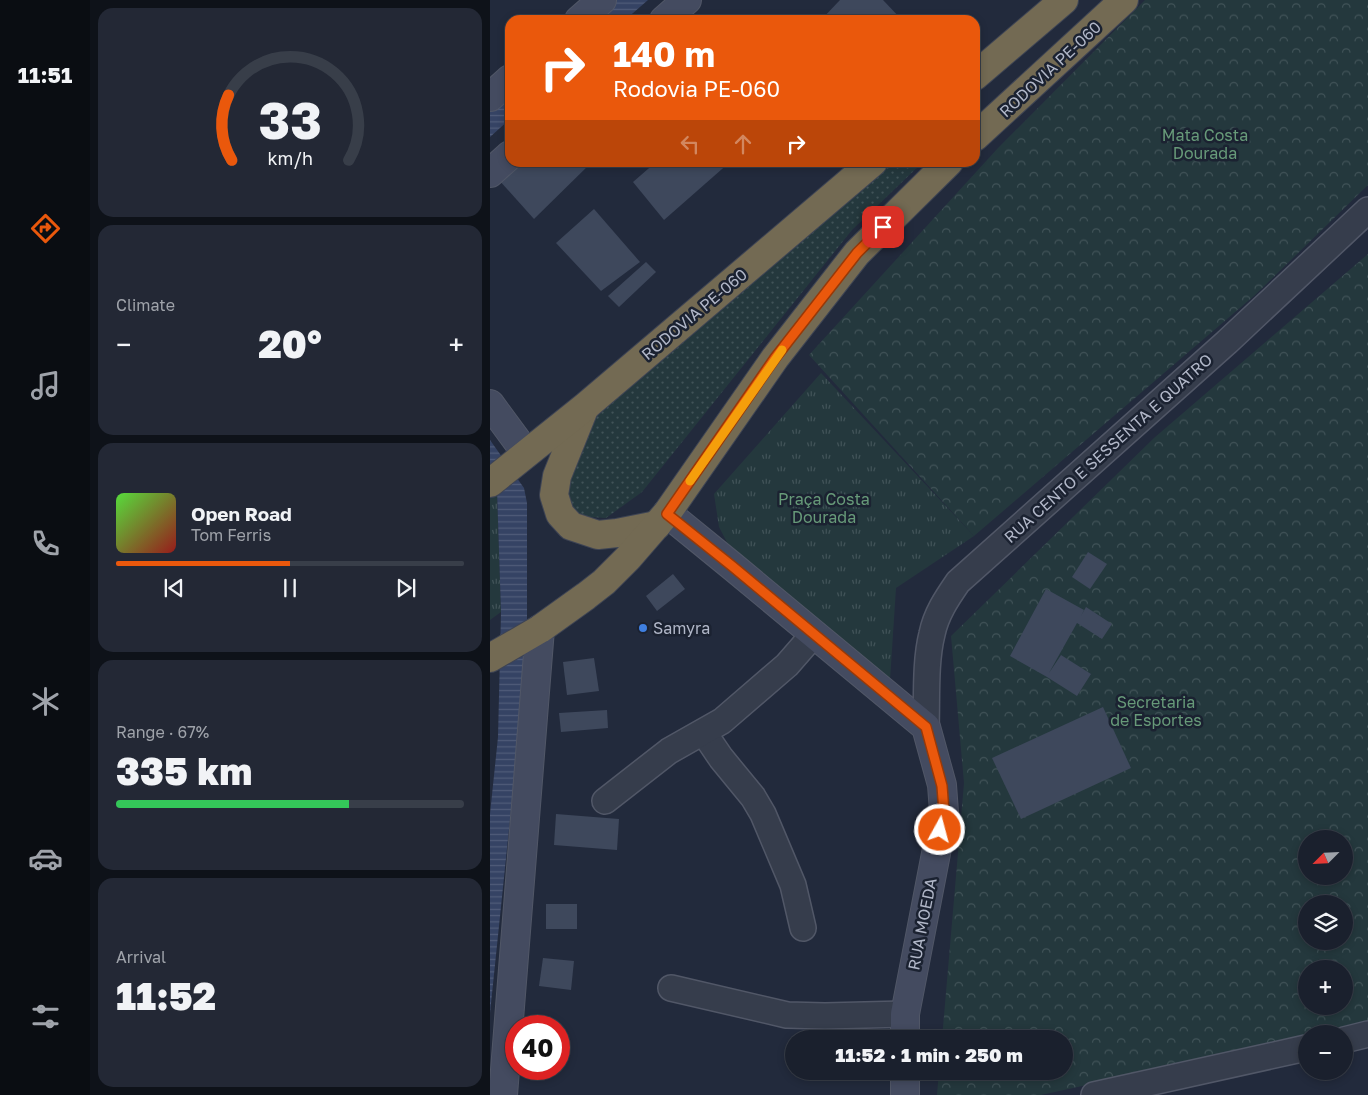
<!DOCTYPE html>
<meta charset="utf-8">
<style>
:root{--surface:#1a202d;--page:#232835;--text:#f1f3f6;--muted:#9fa3aa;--line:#383e49;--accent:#ea580c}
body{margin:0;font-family:"Golos Text",sans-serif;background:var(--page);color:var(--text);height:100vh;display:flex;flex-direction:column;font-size:19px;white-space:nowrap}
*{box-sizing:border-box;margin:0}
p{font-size:16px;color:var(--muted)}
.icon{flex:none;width:28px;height:28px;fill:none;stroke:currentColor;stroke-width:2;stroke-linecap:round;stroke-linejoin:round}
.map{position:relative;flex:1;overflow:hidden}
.sheet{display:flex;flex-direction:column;gap:8px;padding:8px;background:#0e1219;width:400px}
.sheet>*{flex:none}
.banner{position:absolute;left:15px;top:15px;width:475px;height:152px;border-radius:15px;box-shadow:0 2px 8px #0003,0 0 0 1px var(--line);background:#ea580c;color:#fff;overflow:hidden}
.needle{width:32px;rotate:246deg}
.controls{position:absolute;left:808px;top:830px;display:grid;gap:10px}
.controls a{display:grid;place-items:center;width:55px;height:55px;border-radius:50%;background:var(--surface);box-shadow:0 2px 8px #0003,0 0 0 1px var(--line);font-size:25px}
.speed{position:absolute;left:15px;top:1015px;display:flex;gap:10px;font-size:25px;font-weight:700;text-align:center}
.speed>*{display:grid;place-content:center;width:65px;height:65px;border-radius:50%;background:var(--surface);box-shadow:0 2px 8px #0003,0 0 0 1px var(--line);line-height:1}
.speed .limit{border:8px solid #d22;background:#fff;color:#111}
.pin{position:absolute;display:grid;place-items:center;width:42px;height:42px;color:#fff;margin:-21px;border-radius:10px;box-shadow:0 2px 8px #0006}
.me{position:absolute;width:55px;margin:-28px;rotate:7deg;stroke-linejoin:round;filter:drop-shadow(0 0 4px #0008)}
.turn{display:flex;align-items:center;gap:18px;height:105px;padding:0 25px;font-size:22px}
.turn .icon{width:65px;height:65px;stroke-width:2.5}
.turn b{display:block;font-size:35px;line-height:42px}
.lanes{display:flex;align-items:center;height:48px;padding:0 25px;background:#0003;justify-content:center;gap:25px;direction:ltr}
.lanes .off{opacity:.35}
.big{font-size:38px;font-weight:800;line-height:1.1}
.sheet .card{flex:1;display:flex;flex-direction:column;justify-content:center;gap:8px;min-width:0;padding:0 18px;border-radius:15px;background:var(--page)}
.sheet .dial{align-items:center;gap:0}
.dial svg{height:130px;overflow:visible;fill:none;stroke:var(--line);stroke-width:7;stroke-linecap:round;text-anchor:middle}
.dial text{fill:var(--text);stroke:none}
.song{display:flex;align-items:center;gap:15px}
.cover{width:60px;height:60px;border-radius:8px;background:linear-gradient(135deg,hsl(110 70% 55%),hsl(0 70% 35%))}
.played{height:5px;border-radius:2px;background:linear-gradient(90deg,var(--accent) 50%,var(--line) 50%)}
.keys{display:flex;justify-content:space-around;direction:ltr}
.heat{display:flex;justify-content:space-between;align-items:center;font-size:28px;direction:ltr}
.charge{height:8px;border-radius:4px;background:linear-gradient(90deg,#34c759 67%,var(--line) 0)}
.trip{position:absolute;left:295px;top:1030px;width:288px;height:50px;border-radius:25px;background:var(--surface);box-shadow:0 2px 8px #0003,0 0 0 1px var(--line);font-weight:800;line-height:50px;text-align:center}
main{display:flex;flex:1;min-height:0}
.tabs{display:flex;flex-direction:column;width:90px;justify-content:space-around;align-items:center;background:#0a0d12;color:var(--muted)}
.tabs .icon{width:35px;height:35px}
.tabs .on{color:var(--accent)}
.tabs b{font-size:22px;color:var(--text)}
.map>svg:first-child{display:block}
.grass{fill:url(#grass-dots)}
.forest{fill:url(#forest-crowns);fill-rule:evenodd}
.park{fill:url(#park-tufts)}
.water{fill:url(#water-rules)}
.building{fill:#3e485c}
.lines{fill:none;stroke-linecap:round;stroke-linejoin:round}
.street-casing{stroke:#515767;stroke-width:28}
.secondary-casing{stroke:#515767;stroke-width:30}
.highway-casing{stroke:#3e4454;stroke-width:30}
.street{stroke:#363d4c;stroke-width:25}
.secondary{stroke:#444b60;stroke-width:28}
.highway{stroke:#736a53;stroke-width:28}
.route-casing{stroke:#983908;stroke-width:12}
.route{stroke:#ea580c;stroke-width:9}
.slow{stroke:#f59e0b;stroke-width:9}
.shop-dot{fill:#3f7fe0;stroke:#1b2231;stroke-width:2}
.labels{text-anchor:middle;stroke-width:5;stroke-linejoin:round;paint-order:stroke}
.street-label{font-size:16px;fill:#b1b7c8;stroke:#1b2231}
.park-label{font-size:16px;fill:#679a79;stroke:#1b2231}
.poi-label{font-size:16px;fill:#b1b7c8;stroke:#1b2231;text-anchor:start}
</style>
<main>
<nav class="tabs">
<b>11:51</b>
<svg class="icon on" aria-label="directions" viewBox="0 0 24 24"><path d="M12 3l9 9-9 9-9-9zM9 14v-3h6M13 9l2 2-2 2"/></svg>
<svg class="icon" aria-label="music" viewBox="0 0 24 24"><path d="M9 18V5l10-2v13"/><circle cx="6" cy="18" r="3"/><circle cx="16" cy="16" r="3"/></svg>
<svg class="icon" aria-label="phone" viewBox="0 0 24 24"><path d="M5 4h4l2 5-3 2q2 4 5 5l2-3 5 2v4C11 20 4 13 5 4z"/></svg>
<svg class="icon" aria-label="climate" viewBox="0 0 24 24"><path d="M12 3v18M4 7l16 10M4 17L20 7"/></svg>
<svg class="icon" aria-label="car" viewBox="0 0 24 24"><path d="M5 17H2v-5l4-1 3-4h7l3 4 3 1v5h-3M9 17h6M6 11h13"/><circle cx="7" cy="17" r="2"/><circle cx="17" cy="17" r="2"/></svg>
<svg class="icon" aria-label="filters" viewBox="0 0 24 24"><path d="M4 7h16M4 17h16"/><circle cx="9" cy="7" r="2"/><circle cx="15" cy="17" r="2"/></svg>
</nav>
<section class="sheet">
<div class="card dial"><svg viewBox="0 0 100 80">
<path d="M14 69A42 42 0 1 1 86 69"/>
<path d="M14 69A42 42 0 0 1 12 29" stroke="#ea580c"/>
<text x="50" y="56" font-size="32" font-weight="700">33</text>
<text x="50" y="72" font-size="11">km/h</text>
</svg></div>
<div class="card"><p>Climate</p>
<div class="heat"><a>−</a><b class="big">20°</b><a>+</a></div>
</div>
<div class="card">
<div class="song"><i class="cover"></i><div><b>Open Road</b><p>Tom Ferris</p></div></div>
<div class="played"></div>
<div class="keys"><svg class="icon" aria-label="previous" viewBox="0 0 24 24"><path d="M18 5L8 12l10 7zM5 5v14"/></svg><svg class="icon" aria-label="pause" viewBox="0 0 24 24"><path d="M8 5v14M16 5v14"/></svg><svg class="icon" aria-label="next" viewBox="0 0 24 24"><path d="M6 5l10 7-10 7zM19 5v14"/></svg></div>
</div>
<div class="card"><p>Range · 67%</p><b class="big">335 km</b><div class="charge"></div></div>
<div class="card"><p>Arrival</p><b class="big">11:52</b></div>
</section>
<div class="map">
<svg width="878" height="1095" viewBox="0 0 878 1095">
<defs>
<pattern id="grass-dots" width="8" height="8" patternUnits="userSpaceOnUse" patternTransform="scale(1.25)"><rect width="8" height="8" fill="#24383d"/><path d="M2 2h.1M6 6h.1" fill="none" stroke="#415358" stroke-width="1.8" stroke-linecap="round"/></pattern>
<pattern id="forest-crowns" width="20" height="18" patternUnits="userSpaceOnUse" patternTransform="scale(1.25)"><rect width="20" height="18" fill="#24383d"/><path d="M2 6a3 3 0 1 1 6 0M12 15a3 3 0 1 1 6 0" fill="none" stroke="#415358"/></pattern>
<pattern id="park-tufts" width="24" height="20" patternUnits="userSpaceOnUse" patternTransform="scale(1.25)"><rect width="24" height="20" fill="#24383d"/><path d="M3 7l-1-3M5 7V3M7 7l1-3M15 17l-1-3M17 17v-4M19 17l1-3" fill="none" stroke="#415358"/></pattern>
<pattern id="water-rules" width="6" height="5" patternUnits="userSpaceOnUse" patternTransform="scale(1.25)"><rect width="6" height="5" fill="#354364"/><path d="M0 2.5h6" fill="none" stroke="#505c79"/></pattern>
</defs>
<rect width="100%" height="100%" fill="#222a3c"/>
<polygon class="grass" points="394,163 432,163 362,230 152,492 116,518 85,516 74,496 106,409"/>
<g class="forest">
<polygon points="655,0 878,0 878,185 765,295 484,536 319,355 508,148"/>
<path d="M 878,254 L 878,1024 L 833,1034 L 816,1034 L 816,1037 L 551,1095 L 447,1095 L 449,1071 L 574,1071 L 574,1039 L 452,1039 L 474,783 L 461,636 L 664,438 ZM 816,839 L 854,839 L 854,876 L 816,876 ZM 816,904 L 854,904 L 854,941 L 816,941 ZM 816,969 L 854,969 L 854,1006 L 816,1006 Z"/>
</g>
<g class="park">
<polygon points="331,373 484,536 406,588 400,680 240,548 229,527 224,494"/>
<polygon points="7,490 11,612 0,620 0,495"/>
</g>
<g class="water">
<polygon points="124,0 158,0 135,20 101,20"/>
<polygon points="20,90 20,119 0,137 0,108"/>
<polygon points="0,440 34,488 37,503 37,655 0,1013 0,814 8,737 11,612 7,490 0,483"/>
</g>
<g class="building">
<polygon points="350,0 393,0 412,20 331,20"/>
<polygon points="27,162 102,162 44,219 8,179"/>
<polygon points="166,162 240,162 174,220 143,182"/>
<polygon points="104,209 150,262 111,291 66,243"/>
<polygon points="156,262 166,272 129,307 118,296"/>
<polygon points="598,552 617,564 600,589 582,577"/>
<polygon points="183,574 195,589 167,611 156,596"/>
<polygon points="556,589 594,610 591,616 596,607 622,624 612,639 587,623 559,673 571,655 601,674 587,696 557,677 520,656"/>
<polygon points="104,658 109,691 77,695 73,662"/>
<polygon points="613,707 641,768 531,819 502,758"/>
<polygon points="117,710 118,728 71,732 69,713"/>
<polygon points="66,814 129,819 127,850 64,845"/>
<rect x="56" y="904" width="31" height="25"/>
<polygon points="53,958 84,961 81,990 49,986"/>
</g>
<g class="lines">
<g class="street-casing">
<g id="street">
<path d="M 436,727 C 437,699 435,661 442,634 C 446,614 457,598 468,582 L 737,342 L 878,210"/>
<polyline points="214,733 231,758 263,797 273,814 303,885 313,928"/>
<polyline points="115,801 179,751 232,721 297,665 324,634"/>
<polyline points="181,988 297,1015 335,1016 415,1014"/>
<polyline points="854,1040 878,1034"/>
<polyline points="604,1095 816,1048"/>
</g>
</g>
<g class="secondary-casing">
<g id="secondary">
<polyline points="89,20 112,0"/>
<polyline points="174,20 197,0"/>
<polyline points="0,97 20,79"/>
<polyline points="0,173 20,155"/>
<polyline points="0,404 36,453"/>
<polyline points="177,513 242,566 436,727 452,785 454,812 415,1014 415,1039"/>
<polyline points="415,1071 415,1095"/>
<polyline points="13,1095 50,629"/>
</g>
</g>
<g class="highway-casing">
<g id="highway">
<polyline points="485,76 574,0"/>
<polyline points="485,137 634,0"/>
<polyline points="94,409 67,476 64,495 70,514 81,526 108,535 127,533 167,525"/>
<polyline points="0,483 96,406 383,162"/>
<polyline points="0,658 50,629 96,596 114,582 138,558 177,513 285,358 367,253 459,162"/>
</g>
</g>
<use href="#street" class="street"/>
<use href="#secondary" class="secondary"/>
<use href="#highway" class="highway"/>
</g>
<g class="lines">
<g class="route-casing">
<polyline id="route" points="393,227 367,253 285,358 177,514 242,566 436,727 452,786 454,812 450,830"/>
</g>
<use href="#route" class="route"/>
<polyline class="slow" points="200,481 292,350"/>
</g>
<circle class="shop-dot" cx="153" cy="628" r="5"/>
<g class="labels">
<g class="street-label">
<text transform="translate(560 69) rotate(-43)" y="6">RODOVIA PE-060</text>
<text transform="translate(204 314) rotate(-40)" y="6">RODOVIA PE-060</text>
<text transform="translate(618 448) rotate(-42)" y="6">RUA CENTO E SESSENTA E QUATRO</text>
<text transform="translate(432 924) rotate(-79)" y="6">RUA MOEDA</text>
</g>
<g class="park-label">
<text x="715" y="141">Mata Costa<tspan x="715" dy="18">Dourada</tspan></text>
<text x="334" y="505">Praça Costa<tspan x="334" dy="18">Dourada</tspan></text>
<text x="666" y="708">Secretaria<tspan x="666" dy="18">de Esportes</tspan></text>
</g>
<g class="poi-label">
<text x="163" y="634">Samyra</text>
</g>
</g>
</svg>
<div class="controls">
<a><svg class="needle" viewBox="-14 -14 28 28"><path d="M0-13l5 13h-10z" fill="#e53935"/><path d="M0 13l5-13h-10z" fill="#9fa3aa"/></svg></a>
<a><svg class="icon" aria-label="layers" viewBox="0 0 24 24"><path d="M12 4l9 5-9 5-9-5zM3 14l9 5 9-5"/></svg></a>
<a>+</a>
<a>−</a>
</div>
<div class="speed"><div class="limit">40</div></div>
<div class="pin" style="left:393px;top:227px;background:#d93025"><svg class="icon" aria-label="arrive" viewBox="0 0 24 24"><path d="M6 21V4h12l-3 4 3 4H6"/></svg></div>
<svg class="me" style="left:450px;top:830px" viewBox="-20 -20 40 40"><circle r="17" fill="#ea580c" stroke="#fff" stroke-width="3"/><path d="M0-11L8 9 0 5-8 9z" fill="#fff"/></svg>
<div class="trip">11:52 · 1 min · 250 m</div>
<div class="banner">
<div class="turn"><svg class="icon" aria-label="right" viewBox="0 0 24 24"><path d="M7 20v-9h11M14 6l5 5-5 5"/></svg><div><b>140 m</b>Rodovia PE-060</div></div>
<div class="lanes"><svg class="icon off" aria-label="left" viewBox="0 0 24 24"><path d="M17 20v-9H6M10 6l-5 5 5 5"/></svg><svg class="icon off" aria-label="ahead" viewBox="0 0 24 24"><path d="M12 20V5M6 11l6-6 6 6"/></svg><svg class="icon" aria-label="right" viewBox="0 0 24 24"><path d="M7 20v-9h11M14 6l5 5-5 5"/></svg></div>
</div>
</div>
</main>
